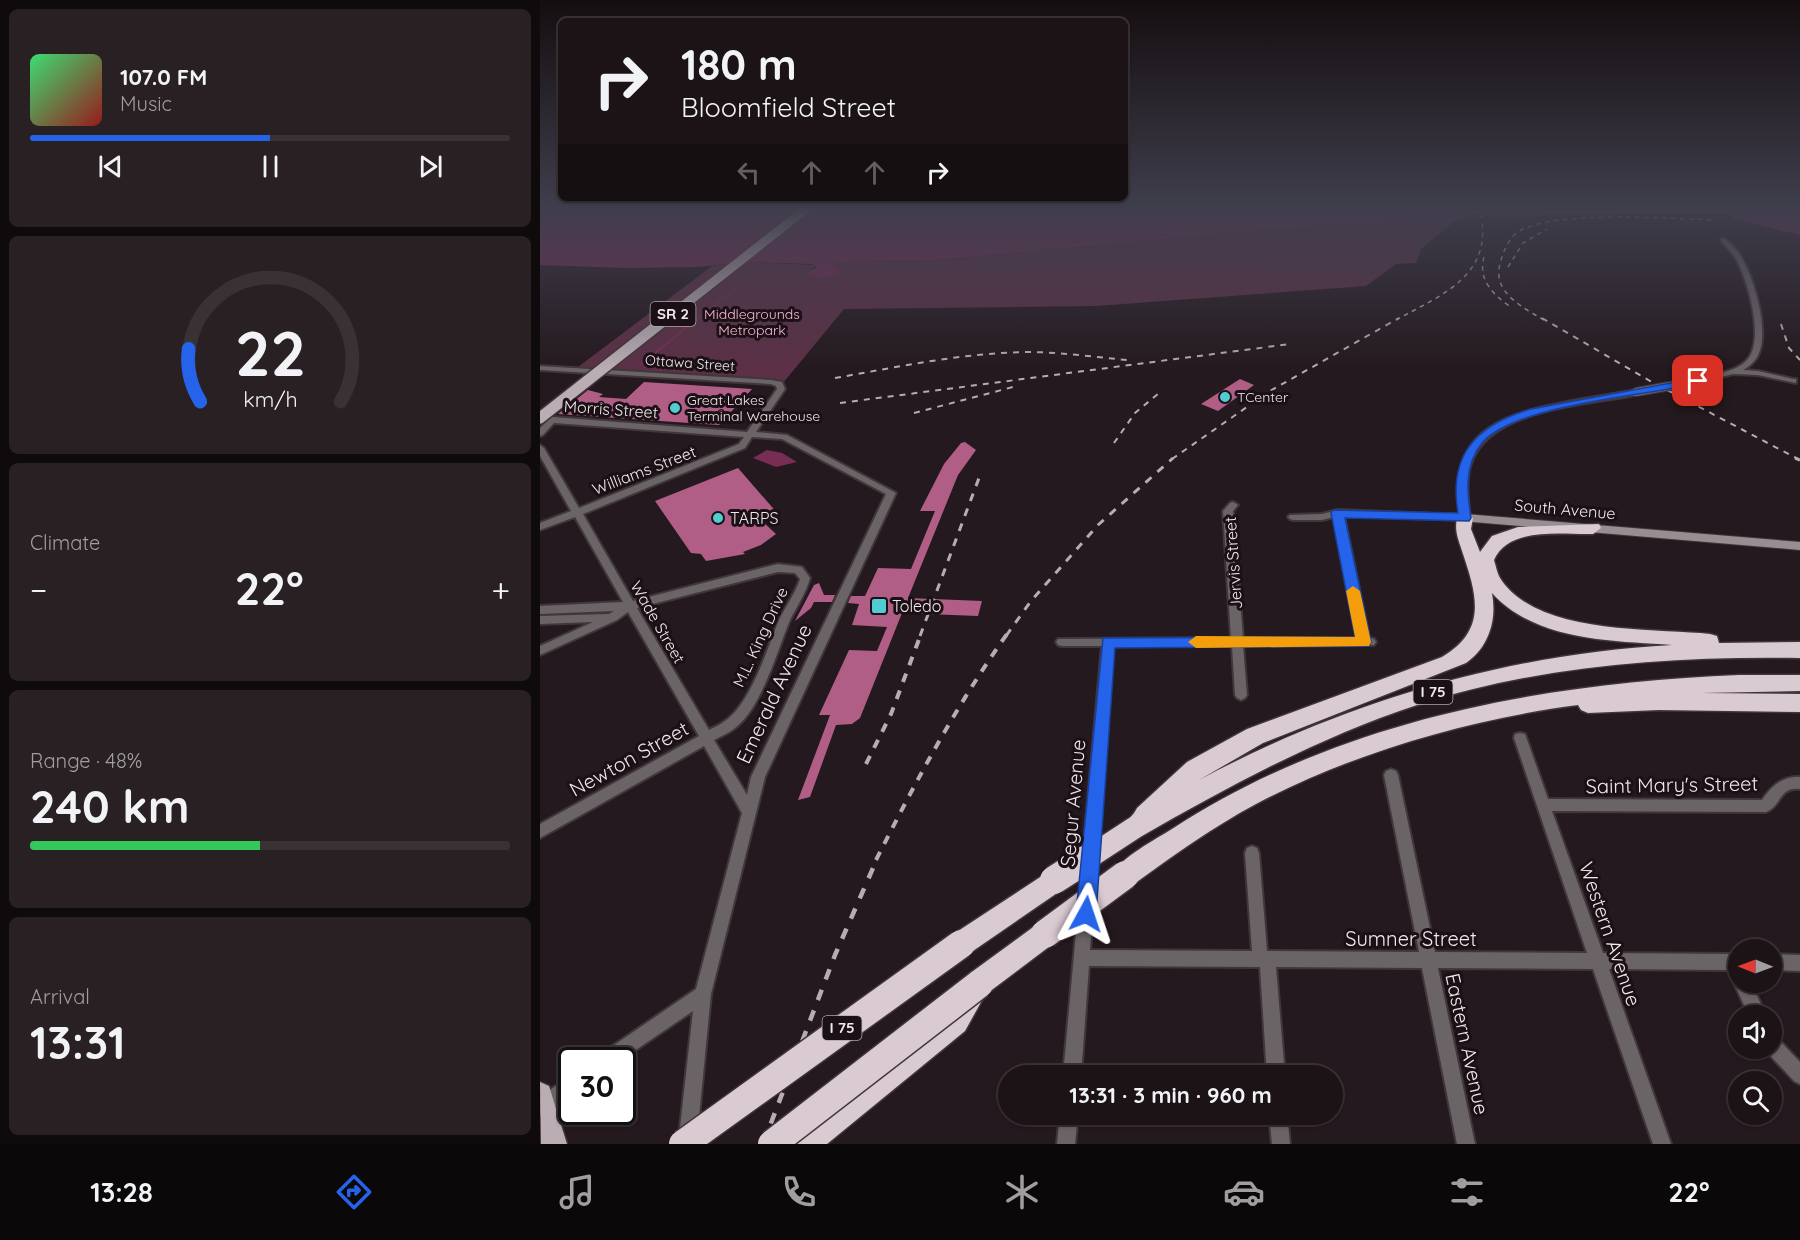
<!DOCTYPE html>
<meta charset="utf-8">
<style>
:root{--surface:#1b1316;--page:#282023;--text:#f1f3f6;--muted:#a09ea1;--line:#393235;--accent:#2563eb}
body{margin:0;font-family:Quicksand,sans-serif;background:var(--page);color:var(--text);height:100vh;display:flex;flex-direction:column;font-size:22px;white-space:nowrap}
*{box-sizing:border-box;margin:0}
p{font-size:20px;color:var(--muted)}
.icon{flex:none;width:33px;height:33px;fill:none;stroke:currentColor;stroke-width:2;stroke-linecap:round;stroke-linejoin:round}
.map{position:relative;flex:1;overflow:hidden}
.sheet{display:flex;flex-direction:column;gap:9px;padding:9px;background:#0f0a0c;width:540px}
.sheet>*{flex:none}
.hud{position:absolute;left:18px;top:18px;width:570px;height:183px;border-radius:9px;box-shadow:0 2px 4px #0004,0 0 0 2px var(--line);background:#1b1316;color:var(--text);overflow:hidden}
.needle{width:39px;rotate:271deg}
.controls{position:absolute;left:1188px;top:939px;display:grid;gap:12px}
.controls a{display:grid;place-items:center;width:54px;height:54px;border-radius:50%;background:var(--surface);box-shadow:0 2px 4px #0004,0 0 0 2px var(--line);font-size:30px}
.speed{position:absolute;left:18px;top:1047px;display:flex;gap:12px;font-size:30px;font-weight:700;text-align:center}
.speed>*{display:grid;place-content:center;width:78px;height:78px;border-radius:50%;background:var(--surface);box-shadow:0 2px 4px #0004,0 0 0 2px var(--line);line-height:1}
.speed .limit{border:3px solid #111;border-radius:9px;background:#fff;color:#111}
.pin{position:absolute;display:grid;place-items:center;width:51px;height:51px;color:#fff;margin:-26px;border-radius:12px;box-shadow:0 3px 9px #0006}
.me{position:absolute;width:66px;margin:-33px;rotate:5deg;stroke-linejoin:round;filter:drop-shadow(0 0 4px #0008)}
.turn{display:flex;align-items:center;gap:21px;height:126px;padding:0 24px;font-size:27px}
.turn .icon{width:78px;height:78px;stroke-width:2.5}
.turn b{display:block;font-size:42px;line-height:51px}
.lanes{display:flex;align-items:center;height:57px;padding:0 24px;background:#0003;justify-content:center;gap:30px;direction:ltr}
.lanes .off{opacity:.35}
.big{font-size:45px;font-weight:800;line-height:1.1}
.sheet .tile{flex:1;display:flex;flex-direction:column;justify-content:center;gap:9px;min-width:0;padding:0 21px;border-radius:9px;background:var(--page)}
.sheet .dial{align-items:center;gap:0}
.dial svg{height:156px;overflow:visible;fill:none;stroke:var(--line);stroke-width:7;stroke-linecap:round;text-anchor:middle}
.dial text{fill:var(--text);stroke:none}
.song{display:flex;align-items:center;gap:18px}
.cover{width:72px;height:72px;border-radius:9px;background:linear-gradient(135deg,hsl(140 70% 55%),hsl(0 70% 35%))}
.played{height:6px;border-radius:3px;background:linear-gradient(90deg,var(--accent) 50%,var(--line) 50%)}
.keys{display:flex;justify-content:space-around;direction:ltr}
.heat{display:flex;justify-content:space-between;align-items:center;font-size:33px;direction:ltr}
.charge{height:9px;border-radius:4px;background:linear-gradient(90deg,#34c759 48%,var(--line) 0)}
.trip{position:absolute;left:458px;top:1065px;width:345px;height:60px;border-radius:30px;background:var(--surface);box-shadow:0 2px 4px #0004,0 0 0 2px var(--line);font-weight:800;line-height:60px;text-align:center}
.dock{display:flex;height:96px;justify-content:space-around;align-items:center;background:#0b0809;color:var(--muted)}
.dock .icon{width:42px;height:42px}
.dock .on{color:var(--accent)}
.dock b{font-size:27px;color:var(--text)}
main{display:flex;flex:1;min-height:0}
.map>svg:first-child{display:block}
.green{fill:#5c3046}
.water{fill:#792d55}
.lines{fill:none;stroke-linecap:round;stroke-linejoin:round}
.stream-far1{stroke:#792d55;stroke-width:1.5}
.stream{stroke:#792d55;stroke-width:2}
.building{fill:#b05e86}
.street-casing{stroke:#41363b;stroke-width:4}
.secondary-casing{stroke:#41363b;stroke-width:2}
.primary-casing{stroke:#41363b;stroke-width:3}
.highway-casing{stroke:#41363b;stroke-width:3}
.street{fill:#6b6467;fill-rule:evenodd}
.secondary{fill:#988e92;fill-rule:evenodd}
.primary{fill:#baadb3;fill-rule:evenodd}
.highway{fill:#dacad1;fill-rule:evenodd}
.rail-far4{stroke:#b6adb1;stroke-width:1.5;stroke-dasharray:4.5 4.5;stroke-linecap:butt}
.rail-far3{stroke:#b6adb1;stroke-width:2;stroke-dasharray:6 6;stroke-linecap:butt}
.rail-far2{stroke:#b6adb1;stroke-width:3;stroke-dasharray:8 8;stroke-linecap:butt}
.rail-far1{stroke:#b6adb1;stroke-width:4;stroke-dasharray:9 9;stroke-linecap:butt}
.rail{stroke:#b6adb1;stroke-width:4.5;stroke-dasharray:11 11;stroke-linecap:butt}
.street-bridge-casing{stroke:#41363b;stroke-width:10;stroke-linecap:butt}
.primary-bridge-far1-casing{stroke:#41363b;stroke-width:10;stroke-linecap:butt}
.primary-bridge-casing{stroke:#41363b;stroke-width:14;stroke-linecap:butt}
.highway-bridge-far1-casing{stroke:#41363b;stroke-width:25;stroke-linecap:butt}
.highway-bridge-casing{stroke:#41363b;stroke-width:31;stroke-linecap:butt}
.street-bridge{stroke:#6b6467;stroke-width:8}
.primary-bridge-far1{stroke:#baadb3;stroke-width:9}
.primary-bridge{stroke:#baadb3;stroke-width:11}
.highway-bridge-far1{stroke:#dacad1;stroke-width:22}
.highway-bridge{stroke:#dacad1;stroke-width:28}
.route{fill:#2563eb;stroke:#184099;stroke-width:1.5}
.slow{fill:#f59e0b}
.poi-dot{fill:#51ccd3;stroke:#1b1015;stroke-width:2}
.labels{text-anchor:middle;stroke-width:6;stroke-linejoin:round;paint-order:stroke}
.far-park-label{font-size:14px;fill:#feb9d8;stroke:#1b1015}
.far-street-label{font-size:14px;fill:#f0e8eb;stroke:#1b1015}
.far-poi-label{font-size:14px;fill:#f0e8eb;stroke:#1b1015;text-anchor:start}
.shield{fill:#1b1015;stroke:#b0a7ab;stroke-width:1.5}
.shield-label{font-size:15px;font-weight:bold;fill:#f0e8eb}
.street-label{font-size:16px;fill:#f0e8eb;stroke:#1b1015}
.poi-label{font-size:16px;fill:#f0e8eb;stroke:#1b1015;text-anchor:start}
.near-street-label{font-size:20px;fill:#f0e8eb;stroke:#1b1015}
</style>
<main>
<section class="sheet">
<div class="tile">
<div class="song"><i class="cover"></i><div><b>107.0 FM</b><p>Music</p></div></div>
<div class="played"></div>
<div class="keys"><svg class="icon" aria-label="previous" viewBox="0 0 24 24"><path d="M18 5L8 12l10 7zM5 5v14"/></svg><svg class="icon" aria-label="pause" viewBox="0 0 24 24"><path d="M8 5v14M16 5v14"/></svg><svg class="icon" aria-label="next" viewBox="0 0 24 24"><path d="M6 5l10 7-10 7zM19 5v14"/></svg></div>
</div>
<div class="tile dial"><svg viewBox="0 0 100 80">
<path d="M14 69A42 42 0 1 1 86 69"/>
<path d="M14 69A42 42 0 0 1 8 42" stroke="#2563eb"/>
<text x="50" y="56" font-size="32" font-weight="700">22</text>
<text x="50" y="72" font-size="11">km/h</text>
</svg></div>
<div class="tile"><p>Climate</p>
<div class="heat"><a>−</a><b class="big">22°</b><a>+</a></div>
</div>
<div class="tile"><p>Range · 48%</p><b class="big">240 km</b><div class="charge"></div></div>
<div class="tile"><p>Arrival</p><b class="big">13:31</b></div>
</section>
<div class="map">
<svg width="1260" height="1144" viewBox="0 0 1260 1144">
<rect width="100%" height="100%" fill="#24191e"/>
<polygon class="green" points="889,220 914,222 881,249 876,263 856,264 826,286 556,306 304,309 243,383 34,370 172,266 204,262 277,265 269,272 302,269 293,267 294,264 313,261 397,260 736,229"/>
<g class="water">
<polygon points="0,209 1260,209 1260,235 1195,219 1184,213 949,216 938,214 914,222 889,220 736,229 397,260 313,261 294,264 293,267 302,269 298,275 283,278 269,275 268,272 277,267 272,264 204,262 158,267 86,268 0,265"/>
<polygon points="227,450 242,453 257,462 236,467 213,458"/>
</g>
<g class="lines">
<polyline class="stream-far1" points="156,320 197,287"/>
<polyline class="stream" points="100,365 158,318"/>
</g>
<g class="building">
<polygon points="700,379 714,385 678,411 661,404"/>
<polygon points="104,382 212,389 179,425 18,414 48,390 63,394 59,397 86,399"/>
<polygon points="425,442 436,450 418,475 368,598 442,601 438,616 362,613 320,718 312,724 296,725 270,797 258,800 290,715 279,715 309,650 337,651 347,627 312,625 319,604 308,603 311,596 325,596 338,568 371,569 395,511 380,511 404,464 421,443"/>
<polygon points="198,468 238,514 222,521 236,534 221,545 203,552 205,554 166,561 161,554 151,553 115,501"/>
<polygon points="279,583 284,595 295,595 292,602 274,602 271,608 255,621 274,585"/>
</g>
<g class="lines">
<g class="street-casing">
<g id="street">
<path d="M 1181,239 L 1185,239 C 1191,244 1197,250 1201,257 C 1214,278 1229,329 1219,353 C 1216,361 1210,366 1203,370 L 1218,371 L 1253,379 L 1256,379 L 1256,383 L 1218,375 L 1193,374 L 1158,383 L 1154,381 C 1169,372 1192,375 1206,361 C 1226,342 1208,280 1196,259 C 1192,252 1186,247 1181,241 Z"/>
<path d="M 0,366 L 231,380 L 242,382 L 245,389 L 216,432 L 247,435 L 356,493 L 225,777 L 171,994 L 157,1137 L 153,1144 L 142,1143 L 139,1137 L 153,1011 L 81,1060 L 58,1060 L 61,1054 L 156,989 L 202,813 L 164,746 L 0,838 L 0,824 L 159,736 L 88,612 L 77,620 L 0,655 L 0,646 L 53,622 L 0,624 L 0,616 L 69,614 L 74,611 L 0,614 L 0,606 L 83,602 L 35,517 L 0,530 L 0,523 L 31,511 L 0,456 L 0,445 L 4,448 L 39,508 L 199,444 L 204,437 L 14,423 L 3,435 L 0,436 L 0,428 L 6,422 L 0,422 L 0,416 L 207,432 L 237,389 L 236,386 L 231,384 L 0,370 ZM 212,437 L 242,439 L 346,494 L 211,777 L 207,795 L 174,740 C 181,736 189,733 195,728 C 222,707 237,651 250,620 C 257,606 266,593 270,578 L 262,567 L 238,564 L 93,601 L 43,514 L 205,448 ZM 238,572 L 255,573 L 260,579 C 255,594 246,606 239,620 C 227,649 211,703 185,721 C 180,725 174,727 169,730 L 97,608 Z"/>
<path d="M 1096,390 L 1100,392 L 1099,394 C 1050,405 950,407 931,463 C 925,481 928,500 930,518 L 928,520 L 804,516 L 829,638 L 834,639 L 836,642 L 834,645 L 703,646 L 707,695 L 705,698 L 701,700 L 697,698 L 695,695 L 692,646 L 573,646 L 550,950 L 712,951 L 705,853 L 707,848 L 712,846 L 717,848 L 719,853 L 727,951 L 879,952 L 844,775 L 846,771 L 851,769 L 856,771 L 858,775 L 895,952 L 1047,953 L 974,738 L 975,734 L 980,733 L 985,734 L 1008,799 L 1222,800 C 1232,786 1242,776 1260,777 L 1260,789 C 1238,787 1242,806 1226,812 L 1012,811 L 1063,953 L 1198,954 L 1198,982 L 1211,982 L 1226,1016 L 1209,1016 L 1188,970 L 1069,969 L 1131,1144 L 1113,1144 L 1053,969 L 898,968 L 935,1144 L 917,1144 L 882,968 L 736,967 L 745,1076 L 727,1076 L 720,967 L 549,966 L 541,1076 L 523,1076 L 562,646 L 522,646 L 518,645 L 516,642 L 518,639 L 691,638 L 683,511 L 690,503 L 693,502 L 698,505 L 693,511 L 703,638 L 817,638 L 794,517 L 782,520 L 753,520 L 750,519 L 748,517 L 750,515 L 782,514 L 798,510 L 920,515 C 918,498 917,481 922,464 C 936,418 992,409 1032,401 C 1054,397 1075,394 1096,390 Z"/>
<polygon points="1232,954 1260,955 1260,971 1232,970"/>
<polygon points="1232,1037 1238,1039 1260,1062 1260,1084 1254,1081 1226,1051 1225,1048 1232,1048"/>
<polygon points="32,1076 32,1096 0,1116 0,1096"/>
<polygon points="520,1114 538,1114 535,1144 517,1144"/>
<polygon points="729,1114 747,1114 750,1144 732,1144"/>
</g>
</g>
<g class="secondary-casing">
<polygon id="secondary" points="925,514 1260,542 1260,550 921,521 919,518 921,515"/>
</g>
<g class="primary-casing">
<polygon id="primary" points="0,1082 9,1086 27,1144 1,1144"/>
</g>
<g class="highway-casing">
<g id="highway">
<path d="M 925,513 L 933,518 L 931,529 L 940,552 L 952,536 L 978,527 L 1059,524 L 1061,528 L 1053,534 C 1021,535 969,526 954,560 C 956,566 957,573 960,578 C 996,635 1111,628 1170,634 L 1177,636 L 1179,643 L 1260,642 L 1260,658 C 1132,656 1000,665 877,705 C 780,737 691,785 602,836 L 594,839 L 586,836 L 582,828 C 586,819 593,817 597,808 L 647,762 L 707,729 L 902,657 C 946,631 938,598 923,554 C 919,541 914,532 917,518 ZM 952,593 C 995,641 1072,641 1132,645 C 966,654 805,702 659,780 L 723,743 L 926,663 C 949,647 957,620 952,593 Z"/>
<path d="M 1199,675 L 1260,675 L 1260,691 L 1161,693 L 1260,694 L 1260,712 L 1119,710 L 1048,713 L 1041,710 L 1038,705 C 930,719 812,753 716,804 C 673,827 634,855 594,884 L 585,887 L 576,884 L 572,875 C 580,858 616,839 632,829 C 799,720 1003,683 1199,675 Z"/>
<polygon points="514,868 523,871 527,880 523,889 430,953 421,957 412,953 408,944 412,935"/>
<polygon points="505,921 514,925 518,934 514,943 445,995 425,1031 287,1144 246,1144 251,1133 405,1011 429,974 496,925"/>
</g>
</g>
<use href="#street" class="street"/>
<use href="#secondary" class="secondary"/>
<use href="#primary" class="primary"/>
<use href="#highway" class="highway"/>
<g class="rail-far4">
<path d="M 944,257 C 938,280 952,293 969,306"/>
<polyline points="968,267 983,243 1007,229"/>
<path d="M 856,320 C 905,293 955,275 940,209"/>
<path d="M 1004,320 C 984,308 952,293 960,264 C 963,252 969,236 981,230 C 1020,210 1131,219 1177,220"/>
</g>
<g class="rail-far3">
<polyline points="1002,318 1110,381 1258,459"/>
<polyline points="1241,324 1249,348 1260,360"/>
<path d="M 295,378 C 358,367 422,353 486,352 C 520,352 554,357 587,360"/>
<polyline points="300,403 750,344"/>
<polyline points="374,413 473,387"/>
<polyline points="574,443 595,413 619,393"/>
<polyline points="632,459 730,391 859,318"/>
</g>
<g class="rail-far2">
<polyline points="1255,458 1260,460"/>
<polyline points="380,636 439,478"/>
<polyline points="466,636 491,601 558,525 633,458"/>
</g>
<g class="rail-far1">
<polyline points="326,764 351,714 381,634"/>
<path d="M 336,860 C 376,781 416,706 467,634"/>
</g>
<polyline class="rail" points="223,1144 295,955 337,859"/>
<g class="street-bridge-casing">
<polyline id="street-bridge" points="1096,392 1158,381"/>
</g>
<g class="primary-bridge-far1-casing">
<polyline id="primary-bridge-far1" points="125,320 266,209"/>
</g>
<g class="primary-bridge-casing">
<polyline id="primary-bridge" points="0,418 127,318"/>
</g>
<g class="highway-bridge-far1-casing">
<polyline id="highway-bridge-far1" points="545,860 594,828"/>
</g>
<g class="highway-bridge-casing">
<g id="highway-bridge">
<polyline points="514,880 547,859"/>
<polyline points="505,934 585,875"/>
<polyline points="143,1144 421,944"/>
<polyline points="232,1144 439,984"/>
</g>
</g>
<use href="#street-bridge" class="street-bridge"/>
<use href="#primary-bridge-far1" class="primary-bridge-far1"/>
<use href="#primary-bridge" class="primary-bridge"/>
<use href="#highway-bridge-far1" class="highway-bridge-far1"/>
<use href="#highway-bridge" class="highway-bridge"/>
</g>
<linearGradient id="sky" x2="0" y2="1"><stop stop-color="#140e10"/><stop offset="0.56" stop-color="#3f3e4c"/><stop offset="1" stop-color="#3f3e4c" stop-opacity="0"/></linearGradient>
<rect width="1260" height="370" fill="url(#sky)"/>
<path class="route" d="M 1158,378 L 1163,381 L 1162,383 C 1110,395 975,404 942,443 C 924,465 927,492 931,518 L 929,521 L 805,518 L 831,642 L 829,646 L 575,648 L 556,914 L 553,921 L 546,924 L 539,921 L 536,914 L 563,638 L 815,637 L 791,513 L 793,510 L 918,513 C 908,455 936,425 991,409 Z"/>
<polygon class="slow" points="813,586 820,591 831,642 829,646 656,648 648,642 656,636 815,637 806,591"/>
<g class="poi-dot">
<circle cx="685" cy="397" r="6"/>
<circle cx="135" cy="408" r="6"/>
<circle cx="178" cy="518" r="6"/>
<rect x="331" y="598" width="16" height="16" rx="3"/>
</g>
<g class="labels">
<g class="far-park-label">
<text x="212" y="319">Middlegrounds<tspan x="212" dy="16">Metropark</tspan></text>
</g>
<g class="far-street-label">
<text transform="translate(150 363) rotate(4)" y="5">Ottawa Street</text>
</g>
<g class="far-poi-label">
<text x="697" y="402">TCenter</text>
<text x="147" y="405">Great Lakes<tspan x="147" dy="16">Terminal Warehouse</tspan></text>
</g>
<g class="shield">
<rect x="110.5" y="302" width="45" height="24" rx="4.5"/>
<rect x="873.5" y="680" width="39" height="24" rx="4.5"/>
<rect x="282.5" y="1016" width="39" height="24" rx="4.5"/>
</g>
<g class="shield-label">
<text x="133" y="319">SR 2</text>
<text x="893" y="697">I 75</text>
<text x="302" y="1033">I 75</text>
</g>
<g class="street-label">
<text transform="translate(71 409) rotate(4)" y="6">Morris Street</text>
<text transform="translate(104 470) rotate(-21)" y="6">Williams Street</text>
<text transform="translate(1025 509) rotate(5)" y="6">South Avenue</text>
<text transform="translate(693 563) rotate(-94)" y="6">Jervis Street</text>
<text transform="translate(118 622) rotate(60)" y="6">Wade Street</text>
<text transform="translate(220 637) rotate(-65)" y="6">M.L. King Drive</text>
</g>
<g class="poi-label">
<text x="190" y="524">TARPS</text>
<text x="352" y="612">Toledo</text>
</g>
<g class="near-street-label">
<text transform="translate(234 694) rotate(-65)" y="7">Emerald Avenue</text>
<text transform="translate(89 759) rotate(-29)" y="7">Newton Street</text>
<text transform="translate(1132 785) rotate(-1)" y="7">Saint Mary's Street</text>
<text transform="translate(533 803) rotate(-85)" y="7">Segur Avenue</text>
<text transform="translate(1070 934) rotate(71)" y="7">Western Avenue</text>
<text x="871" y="946">Sumner Street</text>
<text transform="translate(927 1044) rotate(78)" y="7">Eastern Avenue</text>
</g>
</g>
</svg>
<div class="controls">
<a><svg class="needle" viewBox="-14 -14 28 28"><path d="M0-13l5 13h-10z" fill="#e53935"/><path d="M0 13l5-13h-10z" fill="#a09ea1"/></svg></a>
<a><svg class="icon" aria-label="sound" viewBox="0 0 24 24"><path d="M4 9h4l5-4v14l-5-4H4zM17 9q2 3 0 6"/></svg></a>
<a><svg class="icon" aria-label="search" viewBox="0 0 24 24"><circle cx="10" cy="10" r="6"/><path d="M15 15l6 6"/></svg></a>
</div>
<div class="speed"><div class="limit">30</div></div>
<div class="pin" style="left:1158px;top:381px;background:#d93025"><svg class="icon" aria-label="arrive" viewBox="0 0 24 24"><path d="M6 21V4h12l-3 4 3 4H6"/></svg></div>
<svg class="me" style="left:546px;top:914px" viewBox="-20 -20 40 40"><path d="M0-17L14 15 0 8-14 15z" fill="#2563eb" stroke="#fff" stroke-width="4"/></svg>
<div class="trip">13:31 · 3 min · 960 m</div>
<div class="hud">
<div class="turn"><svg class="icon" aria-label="right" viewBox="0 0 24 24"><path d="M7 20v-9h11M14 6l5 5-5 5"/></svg><div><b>180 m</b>Bloomfield Street</div></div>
<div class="lanes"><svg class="icon off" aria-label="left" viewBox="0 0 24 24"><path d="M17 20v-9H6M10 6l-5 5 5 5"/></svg><svg class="icon off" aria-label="ahead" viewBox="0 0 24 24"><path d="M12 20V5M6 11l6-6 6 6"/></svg><svg class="icon off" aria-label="ahead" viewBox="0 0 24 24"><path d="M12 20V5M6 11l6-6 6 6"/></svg><svg class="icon" aria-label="right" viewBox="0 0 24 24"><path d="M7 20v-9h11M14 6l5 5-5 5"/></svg></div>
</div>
</div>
</main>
<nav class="dock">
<b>13:28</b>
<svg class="icon on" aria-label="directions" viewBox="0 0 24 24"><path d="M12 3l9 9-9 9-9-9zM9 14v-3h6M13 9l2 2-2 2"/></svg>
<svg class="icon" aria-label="music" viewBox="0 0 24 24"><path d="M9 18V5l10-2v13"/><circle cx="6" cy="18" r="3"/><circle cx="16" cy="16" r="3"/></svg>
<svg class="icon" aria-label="phone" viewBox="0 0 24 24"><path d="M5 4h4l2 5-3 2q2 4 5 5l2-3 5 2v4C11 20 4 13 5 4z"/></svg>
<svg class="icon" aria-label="climate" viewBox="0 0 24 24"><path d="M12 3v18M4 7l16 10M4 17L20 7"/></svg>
<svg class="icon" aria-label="car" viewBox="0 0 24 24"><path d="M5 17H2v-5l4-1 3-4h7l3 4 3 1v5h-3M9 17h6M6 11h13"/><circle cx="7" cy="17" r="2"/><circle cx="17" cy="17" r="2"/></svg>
<svg class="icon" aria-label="filters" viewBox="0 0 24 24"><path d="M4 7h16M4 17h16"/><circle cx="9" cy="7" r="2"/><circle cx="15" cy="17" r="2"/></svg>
<b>22°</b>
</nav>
